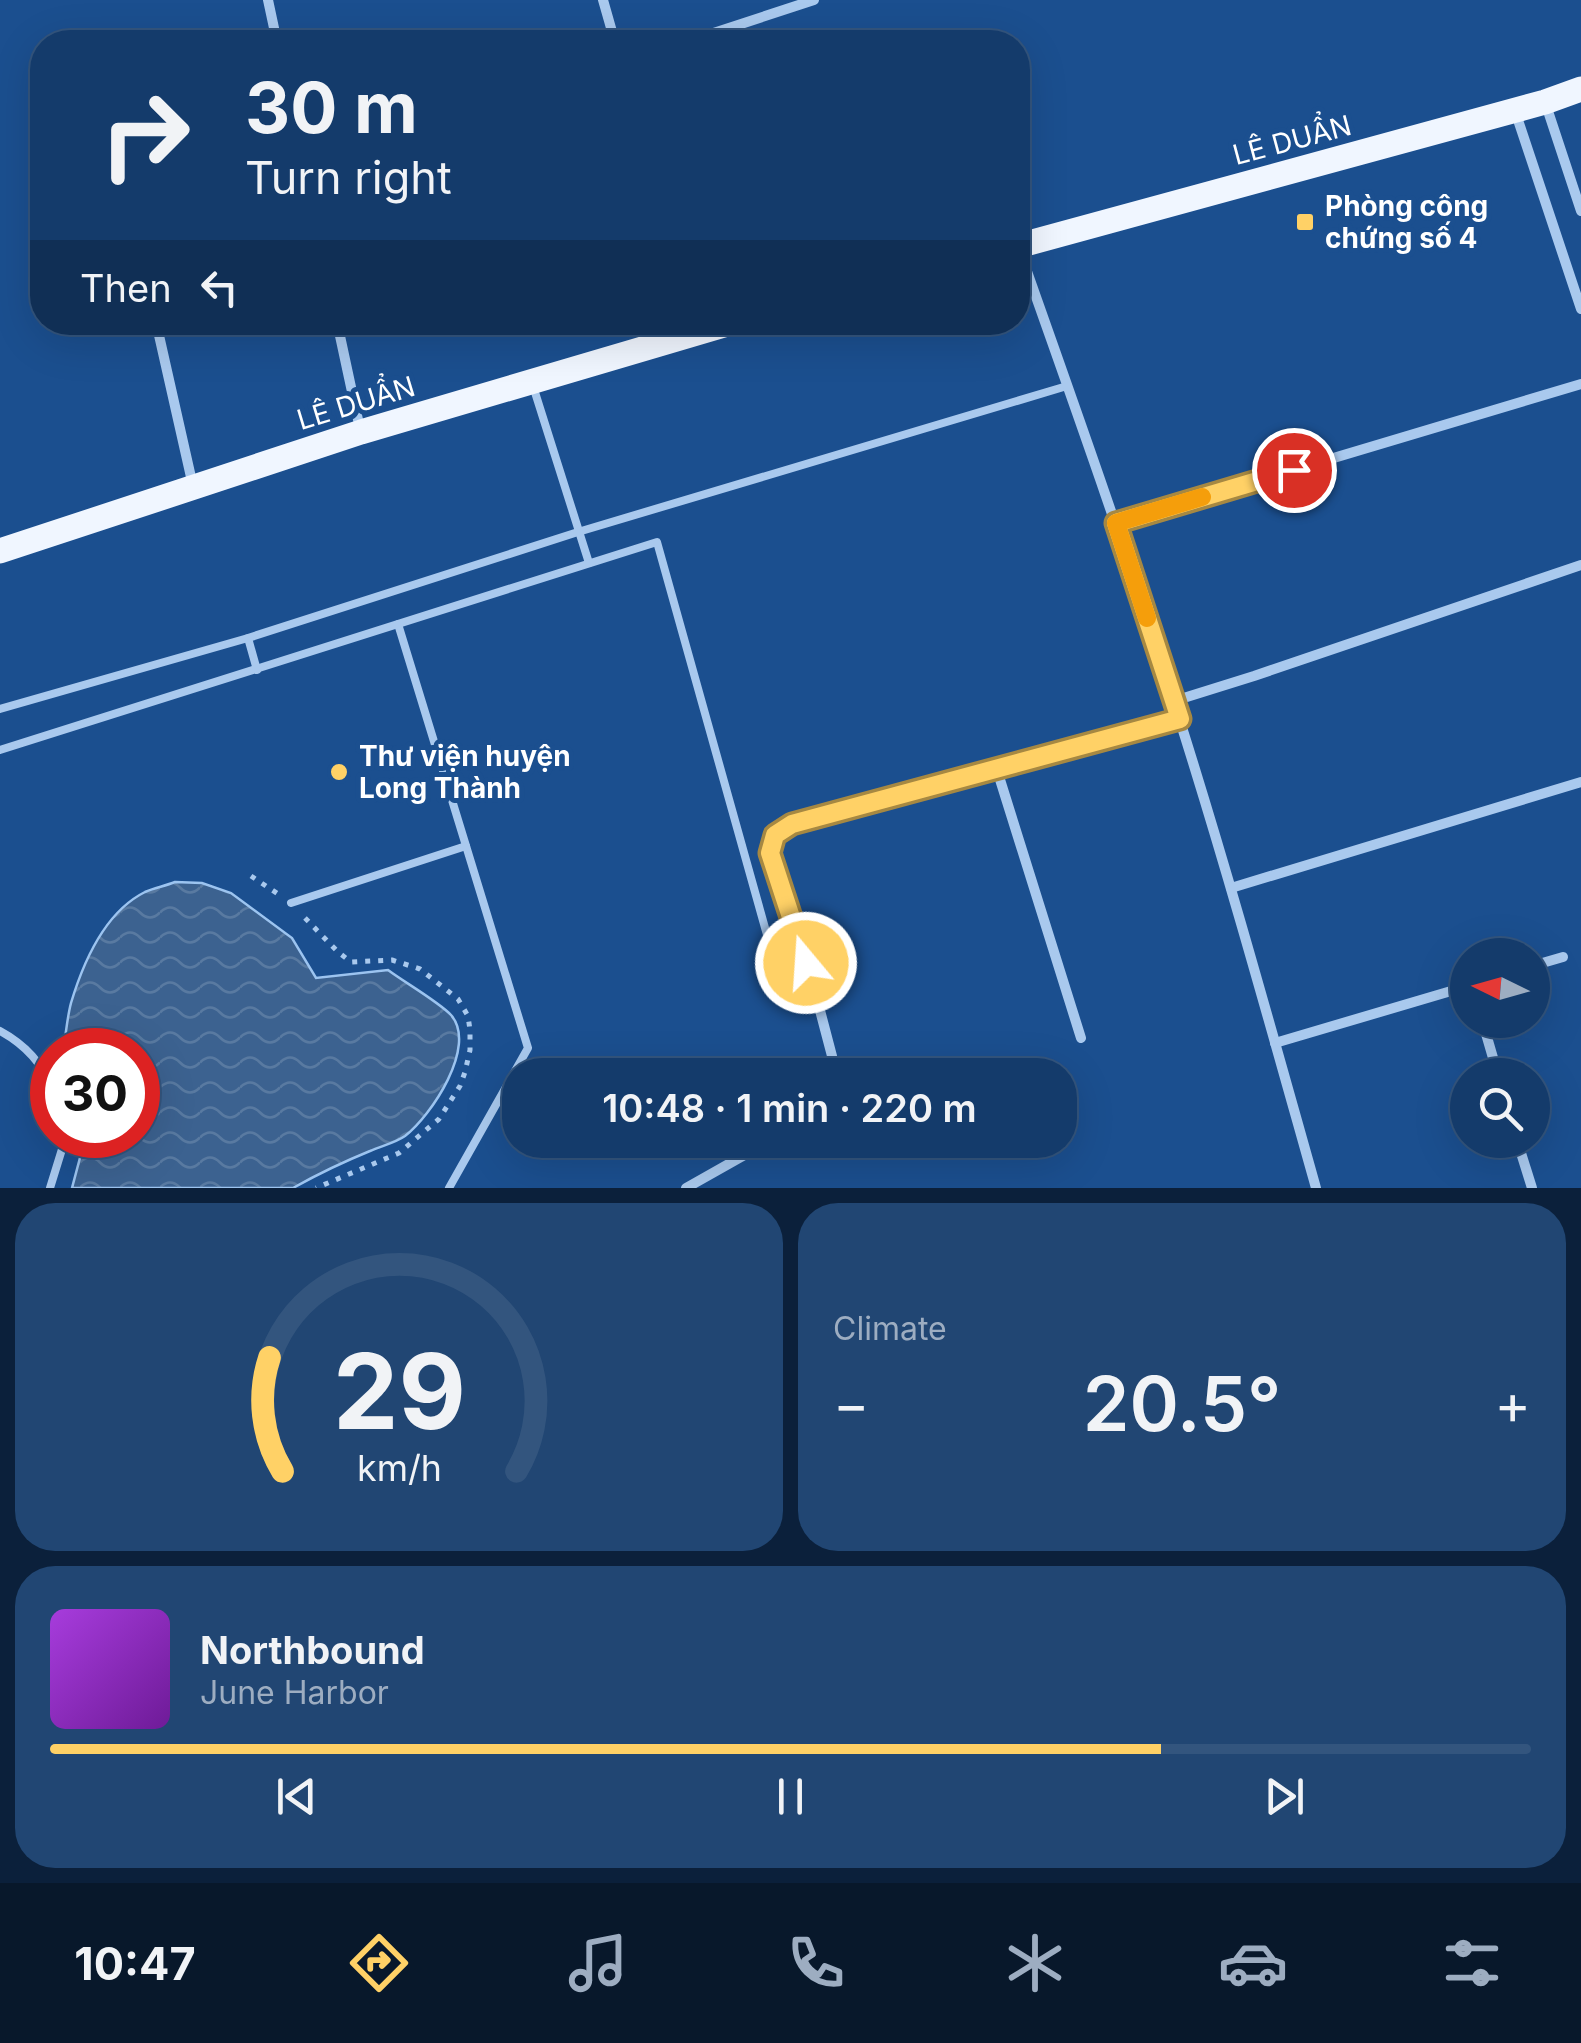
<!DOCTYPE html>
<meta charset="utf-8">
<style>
:root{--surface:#143b6b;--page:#214673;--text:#f1f3f6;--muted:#9dadc1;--line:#33557e;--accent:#ffd166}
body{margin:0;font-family:Inter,sans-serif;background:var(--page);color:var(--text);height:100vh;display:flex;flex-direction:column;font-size:38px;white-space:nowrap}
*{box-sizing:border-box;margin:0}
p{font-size:32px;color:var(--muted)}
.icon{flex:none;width:55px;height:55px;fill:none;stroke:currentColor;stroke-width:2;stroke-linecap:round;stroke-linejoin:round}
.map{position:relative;height:1188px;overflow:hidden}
.details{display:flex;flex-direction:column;gap:15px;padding:15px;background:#0b203b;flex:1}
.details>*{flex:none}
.banner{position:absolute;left:30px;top:30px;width:1000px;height:305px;border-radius:40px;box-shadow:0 10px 40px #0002,0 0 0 2px var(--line);background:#143b6b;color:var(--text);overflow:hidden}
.needle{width:65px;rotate:275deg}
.controls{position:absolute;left:1450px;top:938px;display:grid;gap:20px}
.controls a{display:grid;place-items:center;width:100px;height:100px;border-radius:50%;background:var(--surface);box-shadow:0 10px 40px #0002,0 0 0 2px var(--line);font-size:50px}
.speed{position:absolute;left:30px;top:1028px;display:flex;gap:20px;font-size:50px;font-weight:700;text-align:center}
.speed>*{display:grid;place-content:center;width:130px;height:130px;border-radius:50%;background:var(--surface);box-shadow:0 10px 40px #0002,0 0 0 2px var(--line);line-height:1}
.speed .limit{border:15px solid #d22;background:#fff;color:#111}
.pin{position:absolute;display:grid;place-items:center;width:85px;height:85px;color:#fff;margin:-42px;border:5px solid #fff;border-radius:50%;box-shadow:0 2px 10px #0007}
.me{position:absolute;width:110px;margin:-55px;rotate:342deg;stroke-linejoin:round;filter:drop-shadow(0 0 8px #0008)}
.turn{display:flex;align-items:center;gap:35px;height:210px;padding:0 50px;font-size:45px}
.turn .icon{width:130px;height:130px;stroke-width:2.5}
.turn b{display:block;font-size:70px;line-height:85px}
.then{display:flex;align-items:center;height:95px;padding:0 50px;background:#0003;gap:20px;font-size:38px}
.big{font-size:75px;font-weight:600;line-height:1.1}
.details .widget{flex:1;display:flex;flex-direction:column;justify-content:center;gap:15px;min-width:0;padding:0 35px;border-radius:40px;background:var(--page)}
.details .dial{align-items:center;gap:0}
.dial svg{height:260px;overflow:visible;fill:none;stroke:var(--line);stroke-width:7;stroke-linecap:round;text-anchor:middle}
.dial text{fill:var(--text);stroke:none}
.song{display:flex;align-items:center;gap:30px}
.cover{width:120px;height:120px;border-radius:15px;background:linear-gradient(135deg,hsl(280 70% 55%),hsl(280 70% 35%))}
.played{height:10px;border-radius:5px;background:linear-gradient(90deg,var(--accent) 75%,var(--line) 75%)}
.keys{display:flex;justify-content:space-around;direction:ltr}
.heat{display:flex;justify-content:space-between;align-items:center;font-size:55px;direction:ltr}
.details .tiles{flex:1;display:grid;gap:15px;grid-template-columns:1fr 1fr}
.widget:last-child{grid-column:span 2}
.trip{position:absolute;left:502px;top:1058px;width:575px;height:100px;border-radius:40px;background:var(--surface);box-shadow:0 10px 40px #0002,0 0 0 2px var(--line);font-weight:600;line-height:100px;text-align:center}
.dock{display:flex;height:160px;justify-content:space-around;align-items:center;background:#08182b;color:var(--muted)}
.dock .icon{width:70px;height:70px}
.dock .on{color:var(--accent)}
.dock b{font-size:45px;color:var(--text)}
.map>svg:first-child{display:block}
.water{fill:url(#water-waves);stroke:#9cc4f0;stroke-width:2.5}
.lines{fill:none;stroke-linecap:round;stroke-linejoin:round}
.path{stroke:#a9c9ee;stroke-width:5;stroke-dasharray:5 8;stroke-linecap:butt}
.lane{stroke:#a9c9ee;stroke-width:8}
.street{stroke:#a9c9ee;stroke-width:10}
.primary{stroke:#f0f6ff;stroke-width:25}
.route-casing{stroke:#a68842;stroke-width:25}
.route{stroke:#ffd166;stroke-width:18}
.slow{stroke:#f59e0b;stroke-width:18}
.poi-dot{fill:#ffd166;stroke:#1b4f8f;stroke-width:4}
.labels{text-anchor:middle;stroke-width:10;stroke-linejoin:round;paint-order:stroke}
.street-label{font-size:28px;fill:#fff;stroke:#1b4f8f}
.poi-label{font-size:28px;font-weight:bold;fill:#fff;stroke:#1b4f8f;text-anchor:start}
</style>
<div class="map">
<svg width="1581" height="1188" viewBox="0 0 1581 1188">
<defs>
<pattern id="water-waves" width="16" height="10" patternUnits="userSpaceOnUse" patternTransform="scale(2.5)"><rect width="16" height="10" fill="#3c6290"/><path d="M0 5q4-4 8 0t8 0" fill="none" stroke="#597aa1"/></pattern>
</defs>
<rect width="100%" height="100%" fill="#1b4f8f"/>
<path class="water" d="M 175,882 L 202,883 L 231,893 L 292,938 L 316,978 L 388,970 C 404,982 439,1002 451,1015 C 478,1046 431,1116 405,1136 C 395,1143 381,1146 370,1151 C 343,1162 318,1174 293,1188 L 72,1188 L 81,1154 L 83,1135 L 138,1135 L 138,1050 L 63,1050 C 66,1035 67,1018 71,1003 C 83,963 105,912 145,892 C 154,888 165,886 175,882 Z"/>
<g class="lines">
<g class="path">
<polyline points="251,876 278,894"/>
<polyline points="305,918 338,952 351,962 392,960 420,969 458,999 468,1016 470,1030 470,1050 465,1072 460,1086 439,1119 399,1153 316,1188"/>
</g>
<g class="lane">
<polyline points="533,386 589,563"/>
<polyline points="398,624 528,1048 449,1188"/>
<polyline points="248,638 257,670"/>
<polyline points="0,709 248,638 578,532 1067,386"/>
<polyline points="0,750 657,542 776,967"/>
<polyline points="291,903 466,846"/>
<path d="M 0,1031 C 24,1044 42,1063 52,1088"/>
<polyline points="50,1188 63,1146 62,1135"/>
</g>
<g class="street">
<polyline points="268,0 277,42"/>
<polyline points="603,0 615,42"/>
<polyline points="686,42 814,0"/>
<polyline points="1545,102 1581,211"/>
<polyline points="1515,111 1581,309"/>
<path d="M 1018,246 C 1074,404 1130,561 1180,721 C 1229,876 1272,1032 1316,1188"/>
<polyline points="156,322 193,486"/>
<polyline points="337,322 360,429"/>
<polyline points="1116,523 1581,384"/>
<polyline points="1174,701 1254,676 1581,565"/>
<polyline points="997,770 1081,1038"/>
<polyline points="1231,888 1581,782"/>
<polyline points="1532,966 1563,957"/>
<polyline points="1482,1020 1498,1075"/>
<polyline points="1275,1043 1468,986"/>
<polyline points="833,1075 832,1056 817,999 770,853 775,835 792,824 1180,719"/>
<polyline points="1517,1140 1532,1188"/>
<polyline points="686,1188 771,1140"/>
</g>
<g class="primary">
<polyline points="1018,246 1545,102 1581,89"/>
<polyline points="0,551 361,432 734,322"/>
</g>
</g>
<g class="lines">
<g class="route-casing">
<polyline id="route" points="806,963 770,853 775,835 792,824 1180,719 1116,523 1294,470"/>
</g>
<use href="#route" class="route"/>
<polyline class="slow" points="1147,618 1116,523 1202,497"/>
</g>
<g class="poi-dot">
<rect x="1295" y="212" width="20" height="20" rx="5"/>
<circle cx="339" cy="772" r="10"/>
</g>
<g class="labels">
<g class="street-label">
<text transform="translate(1292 140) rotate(-15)" y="10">LÊ DUẨN</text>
<text transform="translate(356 403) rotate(-17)" y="10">LÊ DUẨN</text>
</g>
<g class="poi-label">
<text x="1325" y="216">Phòng công<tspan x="1325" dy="32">chứng số 4</tspan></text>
<text x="359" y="766">Thư viện huyện<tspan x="359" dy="32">Long Thành</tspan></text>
</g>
</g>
</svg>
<div class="controls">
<a><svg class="needle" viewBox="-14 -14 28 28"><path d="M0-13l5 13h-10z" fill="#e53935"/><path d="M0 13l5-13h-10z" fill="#9dadc1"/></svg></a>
<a><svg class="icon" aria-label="search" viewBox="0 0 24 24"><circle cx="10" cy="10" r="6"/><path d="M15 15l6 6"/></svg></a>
</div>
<div class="speed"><div class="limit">30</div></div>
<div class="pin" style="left:1294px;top:470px;background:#d93025"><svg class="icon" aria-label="arrive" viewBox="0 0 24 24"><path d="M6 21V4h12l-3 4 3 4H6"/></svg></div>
<svg class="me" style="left:806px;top:963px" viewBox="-20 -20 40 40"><circle r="17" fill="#ffd166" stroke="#fff" stroke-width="3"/><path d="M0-11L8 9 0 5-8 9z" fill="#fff"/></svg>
<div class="trip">10:48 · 1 min · 220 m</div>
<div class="banner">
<div class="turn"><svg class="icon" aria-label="right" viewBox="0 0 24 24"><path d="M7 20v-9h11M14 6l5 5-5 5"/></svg><div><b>30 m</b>Turn right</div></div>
<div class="then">Then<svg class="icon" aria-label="left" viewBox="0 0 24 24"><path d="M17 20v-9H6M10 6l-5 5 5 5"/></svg></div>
</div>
</div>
<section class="details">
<div class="tiles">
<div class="widget dial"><svg viewBox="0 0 100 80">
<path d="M14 69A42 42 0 1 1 86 69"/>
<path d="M14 69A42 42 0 0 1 10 34" stroke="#ffd166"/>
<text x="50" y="56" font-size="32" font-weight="700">29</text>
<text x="50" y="72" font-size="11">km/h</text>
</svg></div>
<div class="widget"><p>Climate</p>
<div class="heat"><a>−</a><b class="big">20.5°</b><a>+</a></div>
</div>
<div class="widget">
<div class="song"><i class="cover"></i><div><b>Northbound</b><p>June Harbor</p></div></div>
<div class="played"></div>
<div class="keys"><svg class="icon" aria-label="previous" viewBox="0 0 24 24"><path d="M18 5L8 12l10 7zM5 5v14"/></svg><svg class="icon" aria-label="pause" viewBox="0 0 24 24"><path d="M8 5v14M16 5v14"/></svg><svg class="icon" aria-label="next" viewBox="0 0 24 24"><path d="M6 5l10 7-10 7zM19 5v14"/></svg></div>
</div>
</div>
</section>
<nav class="dock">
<b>10:47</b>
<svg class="icon on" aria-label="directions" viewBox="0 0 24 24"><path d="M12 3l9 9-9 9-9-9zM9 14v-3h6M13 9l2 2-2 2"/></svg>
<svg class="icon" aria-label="music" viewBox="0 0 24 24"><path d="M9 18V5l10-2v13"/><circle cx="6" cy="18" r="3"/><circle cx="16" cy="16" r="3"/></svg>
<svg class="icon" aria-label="phone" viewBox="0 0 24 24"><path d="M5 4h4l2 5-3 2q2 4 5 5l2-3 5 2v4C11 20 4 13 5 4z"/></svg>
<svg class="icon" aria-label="climate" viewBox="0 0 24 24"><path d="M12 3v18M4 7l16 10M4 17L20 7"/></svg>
<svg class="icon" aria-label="car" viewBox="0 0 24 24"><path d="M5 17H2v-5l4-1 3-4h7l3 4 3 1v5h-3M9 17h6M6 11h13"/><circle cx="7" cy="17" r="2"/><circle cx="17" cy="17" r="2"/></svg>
<svg class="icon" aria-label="filters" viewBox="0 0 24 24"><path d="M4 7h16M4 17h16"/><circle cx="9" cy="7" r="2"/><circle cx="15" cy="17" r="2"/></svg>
</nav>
